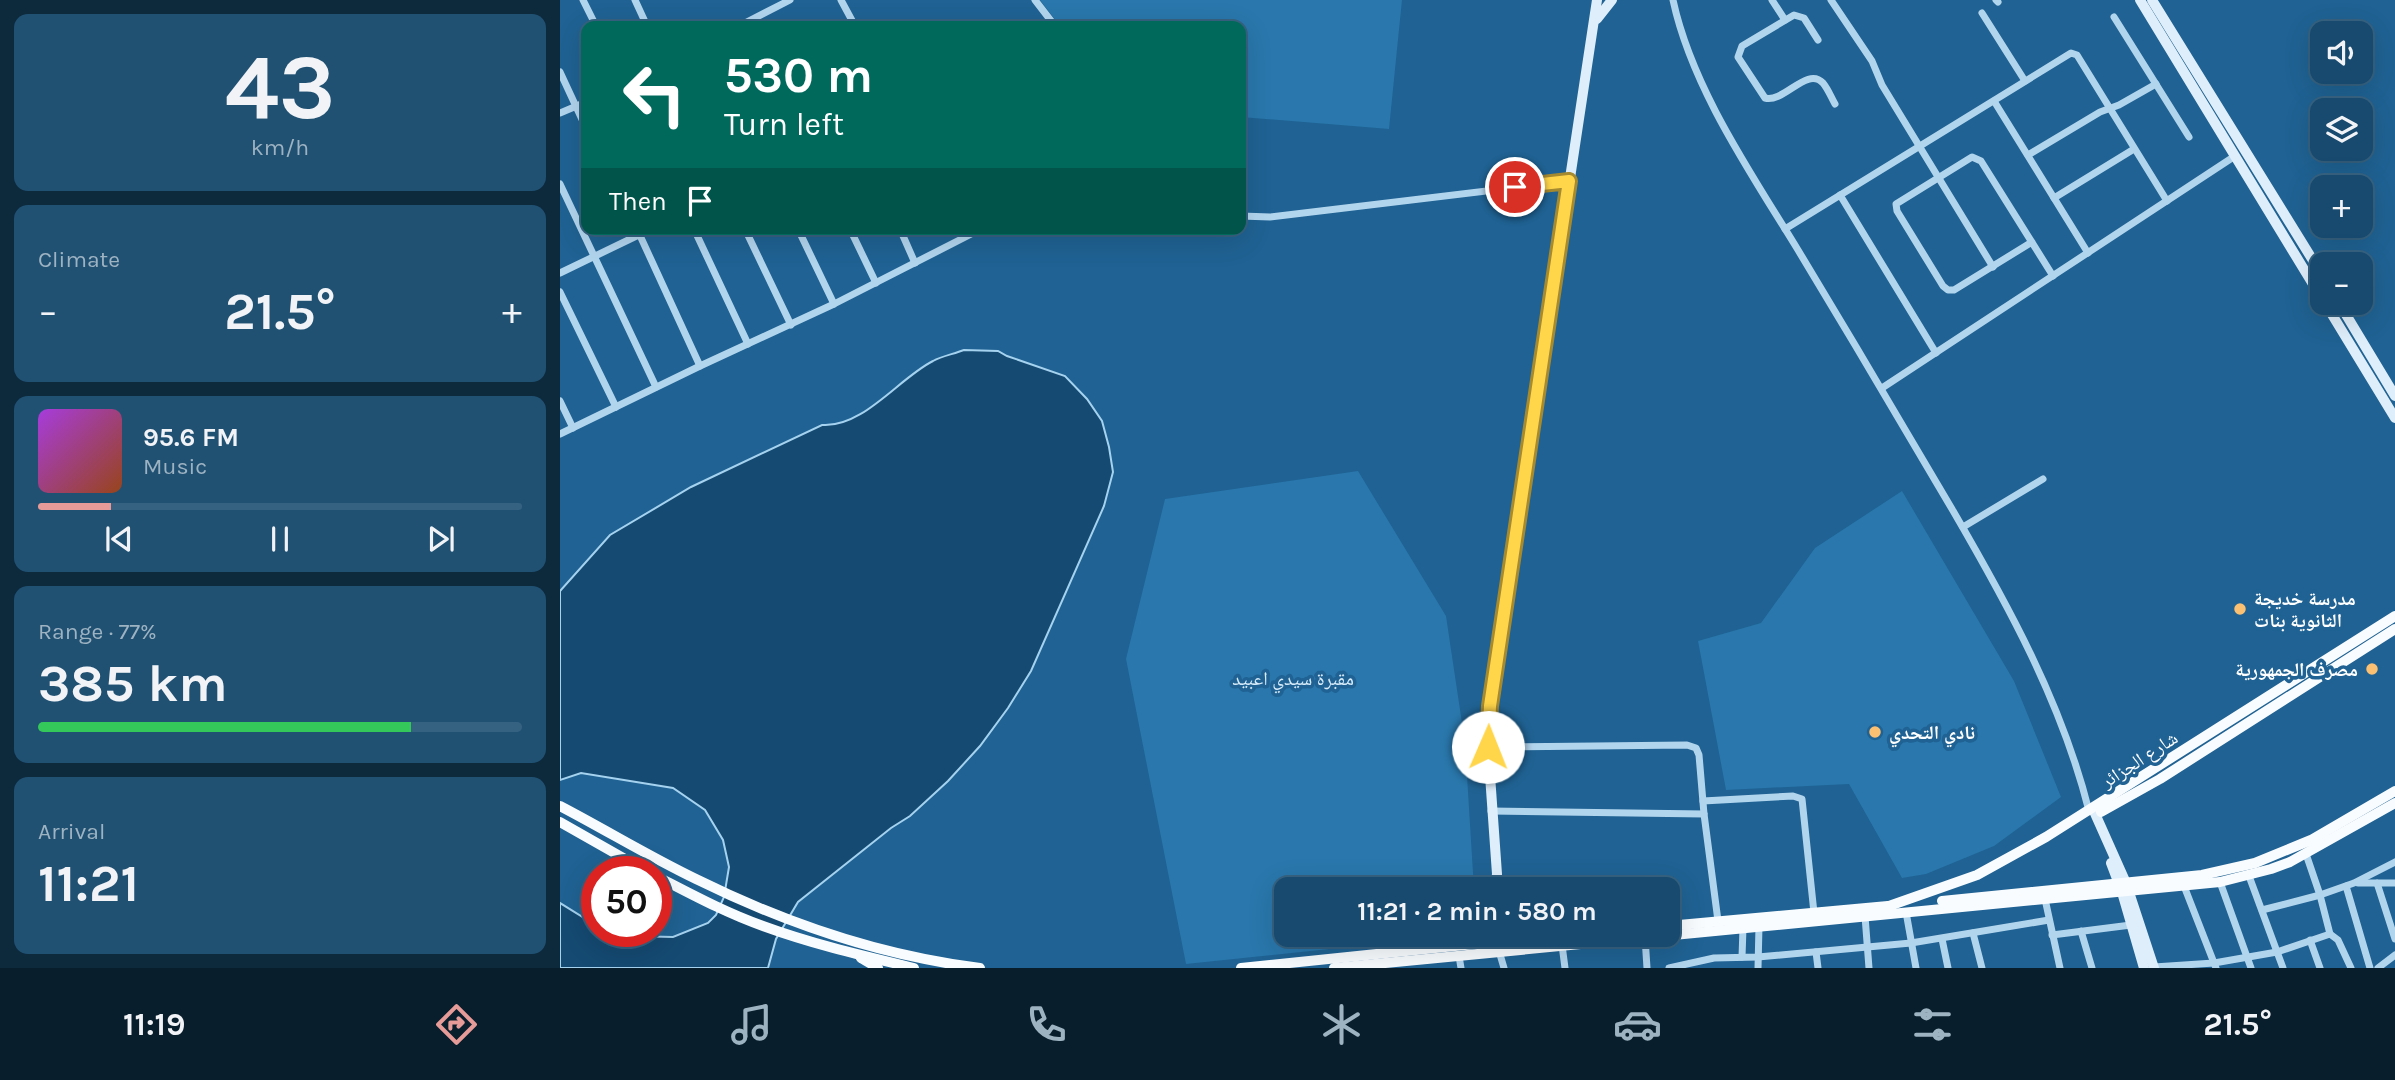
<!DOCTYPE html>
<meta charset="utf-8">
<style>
:root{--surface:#174a6e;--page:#205173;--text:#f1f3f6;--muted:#9eb3c2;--line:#366281;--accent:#e69b98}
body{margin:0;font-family:Karla,"Noto Naskh Arabic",sans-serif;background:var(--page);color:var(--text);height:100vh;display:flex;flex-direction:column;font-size:26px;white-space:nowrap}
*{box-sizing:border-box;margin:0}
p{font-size:23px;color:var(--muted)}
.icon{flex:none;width:38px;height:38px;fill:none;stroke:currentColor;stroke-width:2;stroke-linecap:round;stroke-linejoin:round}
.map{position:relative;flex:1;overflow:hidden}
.sheet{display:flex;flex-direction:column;gap:14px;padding:14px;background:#0d293c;width:560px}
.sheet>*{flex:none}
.top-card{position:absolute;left:21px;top:21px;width:665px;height:214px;border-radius:14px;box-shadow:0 7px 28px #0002,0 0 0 2px var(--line);background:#00695c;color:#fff;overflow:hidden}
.buttons{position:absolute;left:1750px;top:21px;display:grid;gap:14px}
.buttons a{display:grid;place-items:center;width:63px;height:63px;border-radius:14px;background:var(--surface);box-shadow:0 7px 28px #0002,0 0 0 2px var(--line);font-size:35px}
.speed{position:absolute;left:21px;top:856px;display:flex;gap:14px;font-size:35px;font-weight:700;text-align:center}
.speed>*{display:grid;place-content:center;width:91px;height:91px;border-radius:50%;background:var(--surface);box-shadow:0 7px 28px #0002,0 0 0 2px var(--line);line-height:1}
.speed .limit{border:10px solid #d22;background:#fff;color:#111}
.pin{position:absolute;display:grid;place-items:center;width:60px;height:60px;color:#fff;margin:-30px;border:4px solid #fff;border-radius:50%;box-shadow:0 2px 7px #0007}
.me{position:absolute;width:77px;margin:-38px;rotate:1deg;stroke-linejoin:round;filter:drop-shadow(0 0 5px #0008)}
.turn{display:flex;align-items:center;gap:24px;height:147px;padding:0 28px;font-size:32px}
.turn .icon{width:91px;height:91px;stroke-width:2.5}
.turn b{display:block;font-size:49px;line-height:60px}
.then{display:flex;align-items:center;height:66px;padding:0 28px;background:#0003;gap:14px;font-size:26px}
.big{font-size:52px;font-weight:700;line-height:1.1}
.sheet .tile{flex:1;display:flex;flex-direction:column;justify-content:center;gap:10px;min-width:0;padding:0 24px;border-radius:14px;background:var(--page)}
.sheet .dial{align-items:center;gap:0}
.dial b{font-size:91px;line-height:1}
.song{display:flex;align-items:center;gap:21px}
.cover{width:84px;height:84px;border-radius:10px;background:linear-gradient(135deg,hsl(280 70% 55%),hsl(20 70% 35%))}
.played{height:7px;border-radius:4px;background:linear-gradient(90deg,var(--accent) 15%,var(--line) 15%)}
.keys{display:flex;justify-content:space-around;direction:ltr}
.heat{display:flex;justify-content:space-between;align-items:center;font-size:38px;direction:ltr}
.charge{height:10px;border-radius:5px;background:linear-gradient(90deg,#34c759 77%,var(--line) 0)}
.trip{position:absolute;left:714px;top:877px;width:406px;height:70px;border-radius:14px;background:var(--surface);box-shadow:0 7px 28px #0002,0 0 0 2px var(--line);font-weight:700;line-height:70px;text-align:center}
.dock{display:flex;height:112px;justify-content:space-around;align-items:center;background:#091e2c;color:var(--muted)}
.dock .icon{width:49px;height:49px}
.dock .selected{color:var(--accent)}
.dock b{font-size:32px;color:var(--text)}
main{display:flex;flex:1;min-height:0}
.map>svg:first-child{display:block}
.green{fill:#2977ac}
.water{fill:#154a72;stroke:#a5d2ef;stroke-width:2}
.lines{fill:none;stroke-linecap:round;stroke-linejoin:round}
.street{stroke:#b2d5ee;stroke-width:7}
.secondary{stroke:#deeefa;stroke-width:10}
.primary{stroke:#f9fcff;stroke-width:10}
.route-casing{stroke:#a68a30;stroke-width:18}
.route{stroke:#ffd54a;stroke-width:12}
.poi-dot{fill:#fcc072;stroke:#1f6293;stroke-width:2.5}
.labels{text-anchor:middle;stroke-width:7;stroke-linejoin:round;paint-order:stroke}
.poi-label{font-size:19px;font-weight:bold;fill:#fff;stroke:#1f6293;text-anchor:start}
.park-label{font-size:19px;fill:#d8ecfa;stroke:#1f6293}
.street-label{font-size:19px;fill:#fff;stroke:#1f6293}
</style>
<main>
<section class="sheet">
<div class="tile dial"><b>43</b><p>km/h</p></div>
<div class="tile"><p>Climate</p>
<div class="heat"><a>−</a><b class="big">21.5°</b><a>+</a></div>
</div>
<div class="tile">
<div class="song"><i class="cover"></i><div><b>95.6 FM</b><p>Music</p></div></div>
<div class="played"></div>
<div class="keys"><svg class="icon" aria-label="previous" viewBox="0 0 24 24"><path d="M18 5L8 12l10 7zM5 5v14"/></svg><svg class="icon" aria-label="pause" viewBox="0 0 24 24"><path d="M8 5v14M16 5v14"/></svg><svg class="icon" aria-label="next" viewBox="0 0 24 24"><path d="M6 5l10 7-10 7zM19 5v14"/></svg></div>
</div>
<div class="tile"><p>Range · 77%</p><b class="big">385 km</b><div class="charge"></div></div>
<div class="tile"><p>Arrival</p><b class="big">11:21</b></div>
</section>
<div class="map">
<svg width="1835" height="968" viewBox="0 0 1835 968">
<rect width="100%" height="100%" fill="#1f6293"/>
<g class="green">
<polygon points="480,0 842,0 829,129 681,117 681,26 500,26"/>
<polygon points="798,471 886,616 905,743 914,889 726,889 726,934 903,935 626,964 566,659 605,499"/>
<polygon points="1342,491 1454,681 1501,797 1434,846 1366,874 1342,878 1289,784 1166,790 1138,641 1201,623 1255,548"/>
</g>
<path class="water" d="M 404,350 L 438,351 L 447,356 L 505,376 L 527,399 L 542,421 L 549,447 L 553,472 L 544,506 L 471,671 L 448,708 L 420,746 L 388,781 L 350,816 L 331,828 L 238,902 L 216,939 L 208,968 L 0,968 L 0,903 L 37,926 L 37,931 L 54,931 L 72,936 L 113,937 L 148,923 L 156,915 L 164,897 L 169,867 L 163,840 L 145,810 L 113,788 L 21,773 L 0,780 L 0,591 L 50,535 L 131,487 L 262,425 C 303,428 339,378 373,361 C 382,356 394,354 404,350 Z"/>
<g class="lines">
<g class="street">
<polyline points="23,0 36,26"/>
<polyline points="75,0 87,26"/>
<polyline points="281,0 295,26"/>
<polyline points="475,0 495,26"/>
<path d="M 1113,0 C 1132,88 1191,173 1238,250 C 1290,336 1341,422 1392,509 C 1448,605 1502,703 1529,811"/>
<polyline points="1212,0 1225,20"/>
<polyline points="1271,0 1312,61 1322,85 1433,267"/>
<polyline points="1436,0 1438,2"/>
<polyline points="1422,13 1465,81"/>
<polyline points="1554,17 1629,137"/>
<polyline points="179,26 230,0"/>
<path d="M 1258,40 L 1244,18 L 1234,15 L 1182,46 L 1178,57 L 1205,98 C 1224,103 1247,66 1263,83 C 1268,89 1271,97 1275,104"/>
<polyline points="0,72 26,128"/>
<polyline points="1434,101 1528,253"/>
<polyline points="0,113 26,102"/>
<polyline points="1468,155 1540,112 1559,105 1596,84"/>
<polyline points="0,184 96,387"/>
<polyline points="1280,195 1376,353"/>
<polyline points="1494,198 1574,149"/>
<polyline points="681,216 710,217 1009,181"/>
<polyline points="77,229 140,366"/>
<polyline points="134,229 188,344"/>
<polyline points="185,229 231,325"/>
<polyline points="238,229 274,304"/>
<polyline points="290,229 316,283"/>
<polyline points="340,229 355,263"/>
<polyline points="1225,229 1511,53 1517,55 1607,201"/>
<polyline points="1472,242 1394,290 1388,290 1383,286 1337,211 1336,204 1412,157 1421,161 1493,276"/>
<polyline points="0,273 91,229"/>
<polyline points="0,292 56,407"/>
<polyline points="1322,388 1675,156"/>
<polyline points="0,401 13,428"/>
<polyline points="0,434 140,366 274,304 421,229"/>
<polyline points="1403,527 1483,479"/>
<polyline points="928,747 1127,745 1136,748 1139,755 1144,814 1158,921"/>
<polyline points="1143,801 1233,796 1242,799 1254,913"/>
<polyline points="931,811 1144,814"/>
<polyline points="1746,854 1760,895 1770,934 1778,940 1791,968"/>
<polyline points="1689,876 1723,968"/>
<polyline points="1660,882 1691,968"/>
<polyline points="1798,883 1835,883"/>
<polyline points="1817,883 1835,939"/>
<polyline points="1624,886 1656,968"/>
<polyline points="1786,886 1810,968"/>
<polyline points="1485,899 1500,968"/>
<polyline points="1702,910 1760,895 1794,883 1835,862"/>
<polyline points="1346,912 1356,968"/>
<polyline points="1305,916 1309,968"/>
<polyline points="1521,931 1532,968"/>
<polyline points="1413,933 1422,968"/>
<polyline points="1492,935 1571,925"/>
<polyline points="1085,937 1087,968"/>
<polyline points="1382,939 1388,968"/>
<polyline points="1750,940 1760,968"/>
<polyline points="1002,945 1005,968"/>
<polyline points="939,951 944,968"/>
<polyline points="1256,952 1258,968"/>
<polyline points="899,956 901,968"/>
<polyline points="1182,957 1183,928"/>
<polyline points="1594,967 1654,963 1717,952 1770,934"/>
<polyline points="1109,968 1154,958 1198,957 1351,943 1489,920"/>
<polyline points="1198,968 1199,926"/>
<polyline points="1818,968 1835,955"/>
</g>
<g class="secondary">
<polyline points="1580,0 1762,299"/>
<polyline points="1592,0 1762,275"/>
<polyline points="1037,19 1052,0"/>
<polyline points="1765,303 1835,418"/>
<polyline points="1779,303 1835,396"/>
<polyline points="1533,809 1566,883 1594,968"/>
<polyline points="1551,863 1562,892 1584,968"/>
<polyline points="935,889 937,874 928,747 930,706 1037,0"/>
</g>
<g class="primary">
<path d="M 0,806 C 46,830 90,857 136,879 C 225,923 322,956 420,968"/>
<polyline points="1541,812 1600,779 1835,629"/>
<polyline points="0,822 88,872"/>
<path d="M 96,876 C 131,894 166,913 203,926 C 252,944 304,956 354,968"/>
<polyline points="1382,901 1642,875 1695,863 1751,840 1835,791"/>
<polyline points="1329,906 1417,875 1486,837 1835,616"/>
<polyline points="1108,926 1328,906"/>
<polyline points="301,958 318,968"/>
<polyline points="681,968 1011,934"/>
<polyline points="774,968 1660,882 1711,869 1730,862 1835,803"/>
</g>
</g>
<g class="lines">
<g class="route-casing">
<polyline id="route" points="928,747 930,706 1009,181 955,187"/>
</g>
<use href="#route" class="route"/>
</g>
<g class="poi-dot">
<circle cx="1680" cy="609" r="7"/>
<circle cx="1812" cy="669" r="7"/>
<circle cx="1315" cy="732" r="7"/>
</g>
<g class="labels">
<g class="poi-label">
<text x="1694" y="605">مدرسة خديجة<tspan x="1694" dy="22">الثانوية بنات</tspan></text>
<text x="1798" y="676" text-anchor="end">مصرف الجمهورية</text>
<text x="1329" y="739">نادي التحدي</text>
</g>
<g class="park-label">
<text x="733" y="685">مقبرة سيدي اعبيد</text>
</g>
<g class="street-label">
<text transform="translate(1579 759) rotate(-33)" y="7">شارع الجزائر</text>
</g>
</g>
</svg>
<div class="buttons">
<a><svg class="icon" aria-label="sound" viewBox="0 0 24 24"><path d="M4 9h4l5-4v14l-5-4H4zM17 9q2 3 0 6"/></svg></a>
<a><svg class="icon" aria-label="layers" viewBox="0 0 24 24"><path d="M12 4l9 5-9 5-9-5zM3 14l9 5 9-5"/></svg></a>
<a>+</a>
<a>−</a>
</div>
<div class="speed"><div class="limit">50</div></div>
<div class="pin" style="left:955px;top:187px;background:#d93025"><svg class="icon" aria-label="arrive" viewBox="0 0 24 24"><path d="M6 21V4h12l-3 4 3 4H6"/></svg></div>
<svg class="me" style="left:928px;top:747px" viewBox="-20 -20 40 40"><circle r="19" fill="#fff"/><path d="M0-13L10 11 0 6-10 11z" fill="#ffd54a"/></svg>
<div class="trip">11:21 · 2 min · 580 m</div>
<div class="top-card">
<div class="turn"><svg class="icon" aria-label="left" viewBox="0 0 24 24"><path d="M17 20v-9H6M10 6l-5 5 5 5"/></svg><div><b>530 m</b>Turn left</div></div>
<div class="then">Then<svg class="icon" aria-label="arrive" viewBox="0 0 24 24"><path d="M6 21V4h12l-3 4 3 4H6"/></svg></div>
</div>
</div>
</main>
<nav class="dock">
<b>11:19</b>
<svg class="icon selected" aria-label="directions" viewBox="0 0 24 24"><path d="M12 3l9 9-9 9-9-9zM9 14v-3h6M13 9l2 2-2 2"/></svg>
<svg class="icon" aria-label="music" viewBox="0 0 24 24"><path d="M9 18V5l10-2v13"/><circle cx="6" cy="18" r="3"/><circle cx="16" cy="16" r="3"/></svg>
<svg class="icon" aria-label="phone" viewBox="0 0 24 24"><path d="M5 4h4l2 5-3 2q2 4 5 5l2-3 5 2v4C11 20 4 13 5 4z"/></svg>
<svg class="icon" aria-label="climate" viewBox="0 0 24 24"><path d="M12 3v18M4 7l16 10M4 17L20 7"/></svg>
<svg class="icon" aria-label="car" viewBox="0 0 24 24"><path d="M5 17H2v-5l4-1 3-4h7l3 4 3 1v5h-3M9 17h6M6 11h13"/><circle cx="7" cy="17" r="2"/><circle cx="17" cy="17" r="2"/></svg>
<svg class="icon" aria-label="filters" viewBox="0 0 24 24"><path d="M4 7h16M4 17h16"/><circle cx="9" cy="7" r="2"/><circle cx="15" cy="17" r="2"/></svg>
<b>21.5°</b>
</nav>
